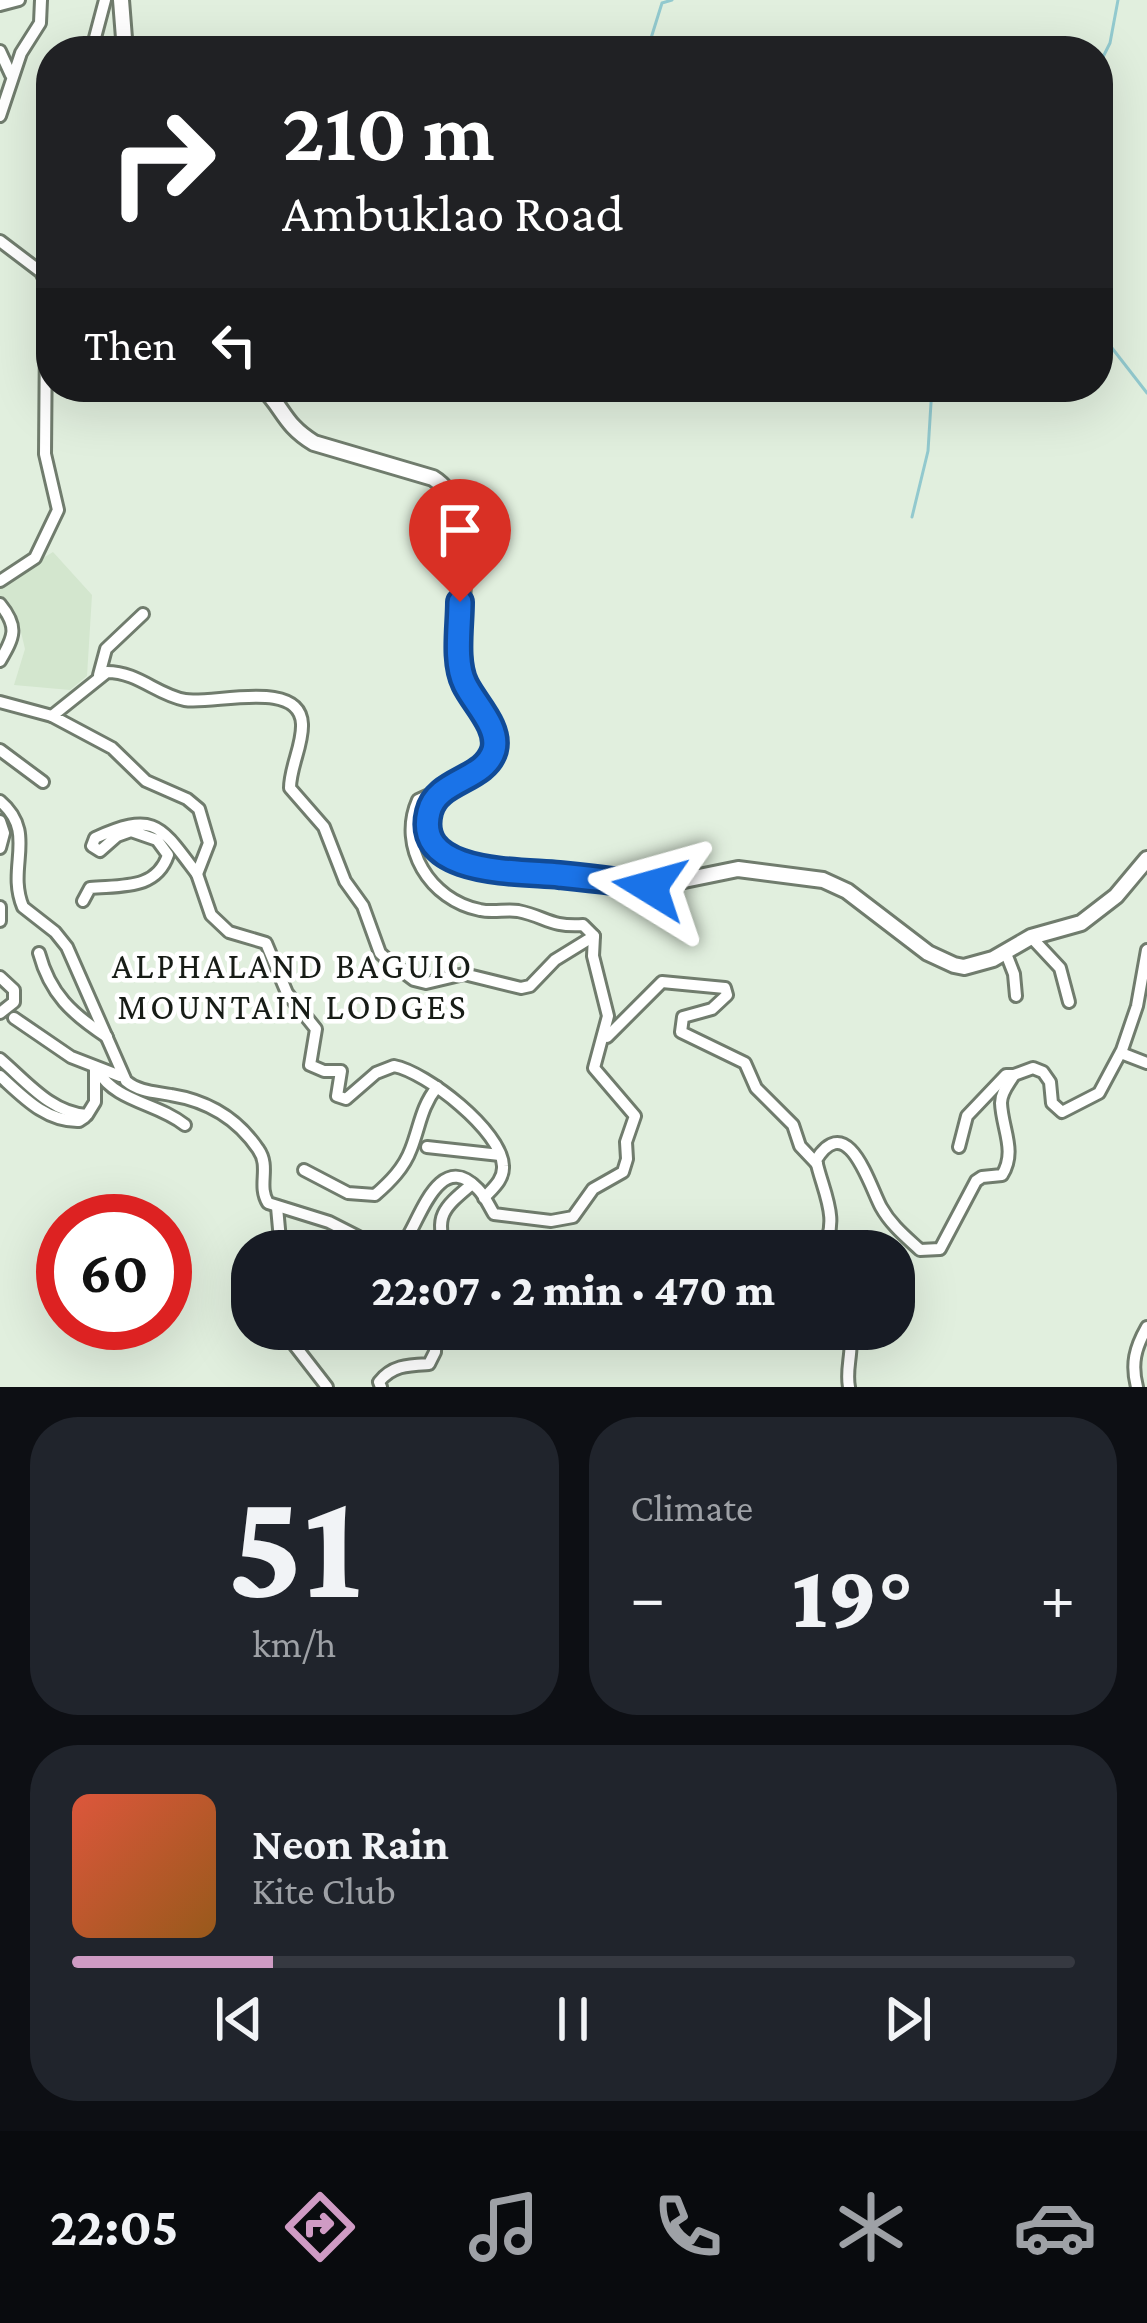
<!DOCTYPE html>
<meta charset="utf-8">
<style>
:root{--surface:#171b24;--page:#20242c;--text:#f1f3f6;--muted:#9ea1a6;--line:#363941;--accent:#cf9bc4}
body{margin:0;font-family:"Crimson Pro",serif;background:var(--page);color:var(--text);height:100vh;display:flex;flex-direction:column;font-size:45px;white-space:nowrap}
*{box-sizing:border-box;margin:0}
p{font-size:39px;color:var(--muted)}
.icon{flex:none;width:66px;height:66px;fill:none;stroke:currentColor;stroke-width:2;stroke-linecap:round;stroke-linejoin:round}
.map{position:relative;height:1387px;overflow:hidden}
.details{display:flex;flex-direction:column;gap:30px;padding:30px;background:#0d0f14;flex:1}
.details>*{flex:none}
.banner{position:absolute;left:36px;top:36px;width:1077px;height:366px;border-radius:48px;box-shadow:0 12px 48px #0002;background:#202124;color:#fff;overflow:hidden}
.speed{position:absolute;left:36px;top:1194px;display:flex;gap:24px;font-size:60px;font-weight:700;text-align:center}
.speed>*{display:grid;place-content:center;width:156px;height:156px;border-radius:50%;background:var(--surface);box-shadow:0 12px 48px #0002;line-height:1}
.speed .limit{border:18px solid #d22;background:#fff;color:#111}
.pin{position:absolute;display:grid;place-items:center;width:102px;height:102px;color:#fff;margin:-123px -51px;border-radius:50% 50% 50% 0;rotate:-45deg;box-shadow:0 0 12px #0007}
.pin .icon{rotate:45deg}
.me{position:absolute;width:132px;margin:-66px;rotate:278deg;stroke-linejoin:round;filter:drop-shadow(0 0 9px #0008)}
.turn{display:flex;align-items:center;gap:42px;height:252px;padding:0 48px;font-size:54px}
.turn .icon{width:156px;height:156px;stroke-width:2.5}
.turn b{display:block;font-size:84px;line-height:102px}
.then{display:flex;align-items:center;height:114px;padding:0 48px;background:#0003;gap:24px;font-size:45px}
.big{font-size:90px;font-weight:800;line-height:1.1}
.details .card{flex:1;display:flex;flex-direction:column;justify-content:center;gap:18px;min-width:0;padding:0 42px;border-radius:48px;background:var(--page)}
.details .dial{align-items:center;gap:0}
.dial b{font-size:156px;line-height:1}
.song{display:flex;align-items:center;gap:36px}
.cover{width:144px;height:144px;border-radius:18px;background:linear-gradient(135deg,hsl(10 70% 55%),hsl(30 70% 35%))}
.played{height:12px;border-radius:6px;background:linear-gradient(90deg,var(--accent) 20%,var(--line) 20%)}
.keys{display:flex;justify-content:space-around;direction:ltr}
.heat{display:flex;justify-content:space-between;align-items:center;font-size:66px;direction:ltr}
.details .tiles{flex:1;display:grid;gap:30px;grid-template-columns:1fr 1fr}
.card:last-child{grid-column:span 2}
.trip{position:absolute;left:231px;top:1230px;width:684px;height:120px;border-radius:48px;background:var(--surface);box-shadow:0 12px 48px #0002;font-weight:800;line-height:120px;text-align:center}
.dock{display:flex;height:192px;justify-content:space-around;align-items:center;background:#090b0e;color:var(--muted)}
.dock .icon{width:84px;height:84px}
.dock .current{color:var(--accent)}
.dock b{font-size:54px;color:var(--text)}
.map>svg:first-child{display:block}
.built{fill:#d3e6ce}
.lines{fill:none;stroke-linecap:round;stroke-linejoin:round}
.stream{stroke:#92c9ce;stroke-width:3}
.minor-casing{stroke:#707c6d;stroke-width:16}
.major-casing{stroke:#707c6d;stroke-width:20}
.minor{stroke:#fff;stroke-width:10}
.major{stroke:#fff;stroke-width:14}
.route-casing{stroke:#114b97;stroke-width:30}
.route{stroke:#1a73e8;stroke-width:21}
.labels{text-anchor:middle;stroke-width:9;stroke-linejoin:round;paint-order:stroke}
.neighbourhood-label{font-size:36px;letter-spacing:3px;fill:#171c16;stroke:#fff}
</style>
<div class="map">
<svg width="1147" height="1387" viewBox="0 0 1147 1387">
<rect width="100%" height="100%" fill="#e1efde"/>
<polygon class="built" points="53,552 92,595 87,676 70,690 14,685 25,649 17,615 0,599 0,588 5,581"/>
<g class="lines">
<g class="stream">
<polyline points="647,51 662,3 672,0"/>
<polyline points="1098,67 1110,43 1118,0"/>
<polyline points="1098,330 1147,393"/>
<polyline points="912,517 928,451 932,387"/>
</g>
<g class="minor-casing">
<g id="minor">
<polyline points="0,5 19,0"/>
<polyline points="92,49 105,0"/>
<polyline points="0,51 11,75"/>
<polyline points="0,116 21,53 40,23 41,0"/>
<polyline points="0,241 41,272 51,293"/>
<polyline points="0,581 35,558 58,510 45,454 46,333 51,300"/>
<path d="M 0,604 C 19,627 14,637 0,661"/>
<polyline points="99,675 106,649 143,614"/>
<polyline points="0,702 52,716"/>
<polyline points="0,750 43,782"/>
<path d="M 0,801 C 38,833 6,867 23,907 L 55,932 L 67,947 L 126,1081 C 139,1092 155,1092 171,1095 C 208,1101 237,1118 258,1149 C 271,1167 257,1185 268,1203 L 329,1222 L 386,1251"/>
<polyline points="0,821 4,833 0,848"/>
<path d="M 197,874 L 211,915 L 229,932 L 266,943 L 287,993 L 316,1029 L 310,1065 L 324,1071 L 341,1071 L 337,1096 L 346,1099 L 376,1073 L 394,1066 C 426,1072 502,1131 503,1166 C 504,1180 492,1189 484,1198"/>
<path d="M 83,901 L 90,888 C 122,885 156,890 168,855 L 157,840 L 131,831 L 117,836 L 100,851 L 92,846 L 95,838 C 155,811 160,825 197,874 L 209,843 L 199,809 L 187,799 L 146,781 L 112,748 L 52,716 L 107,672 C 138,672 157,695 185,700 C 212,705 300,678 302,724 C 303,745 290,767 290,788 L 324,827 L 345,881 L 363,906 L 380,953 L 390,962 L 414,980 L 426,983 L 464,974 L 521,988 L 530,986 L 555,960 L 594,936 L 583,925 C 549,927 547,917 518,911 C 506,909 493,913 480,910 C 430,900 397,847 418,800 L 442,789"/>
<polyline points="0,907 0,921"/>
<polyline points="1031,937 1060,968 1069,1002"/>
<polyline points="1005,951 1014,974 1016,996"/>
<path d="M 39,953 C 50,994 72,1014 107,1037"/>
<polyline points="0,977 14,990 14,1002 0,1013"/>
<polyline points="14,1018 71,1057 120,1076"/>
<polyline points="607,1037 662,982 725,988 727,995 712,1009 683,1017 681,1032 745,1063 756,1088 793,1125 800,1146 817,1164"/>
<polyline points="1121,1053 1147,1063"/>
<path d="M 0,1059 C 26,1081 51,1113 87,1115 L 95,1102 L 95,1067"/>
<path d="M 97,1070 C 117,1103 156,1102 185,1125"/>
<path d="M 0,1076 C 23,1097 46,1122 79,1121 L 85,1117"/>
<polyline points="427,1147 500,1155"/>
<polyline points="959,1147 967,1116 1006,1075 1014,1075"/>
<path d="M 304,1170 L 348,1193 L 375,1195 C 390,1182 404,1168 411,1149 C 420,1126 421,1107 437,1087"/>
<polyline points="277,1207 281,1251"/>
<path d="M 391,1251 C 397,1247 401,1244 406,1239 C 419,1222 439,1148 478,1189 C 485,1196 489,1206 494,1214 L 551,1221 L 573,1217 L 593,1189 L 623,1172 L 627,1159 L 626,1142 L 635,1116 L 594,1068 L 608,1016 L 593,956 L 594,936"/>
<path d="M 447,1251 C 432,1216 446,1206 472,1184"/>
<path d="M 821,1251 C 842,1221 822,1190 816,1160 C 848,1109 870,1187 881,1207 C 891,1225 906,1237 920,1250 L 940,1249 L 976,1181 L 982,1177 L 1002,1175 C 1017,1151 1002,1129 1001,1103 C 1001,1092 1009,1084 1014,1075 L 1033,1068 L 1043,1072 L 1050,1082 L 1052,1103 L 1062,1112 L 1099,1093 L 1122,1050 L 1137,1006 L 1147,950"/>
<polyline points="282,1329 327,1387"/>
<path d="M 848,1329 C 855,1350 845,1366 849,1387"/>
<path d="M 381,1387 L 379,1382 C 392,1365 409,1365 429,1364 L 435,1352 L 436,1329"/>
<path d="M 1137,1387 C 1131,1364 1135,1348 1147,1327"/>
</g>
</g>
<g class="major-casing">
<g id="major">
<polyline points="121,0 125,51"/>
<path d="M 262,387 C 284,408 283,424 314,443 L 433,478 C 484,509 454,617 461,668 C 464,696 490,716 495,745 L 488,760 L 438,794 L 429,811 L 433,844 L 454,859 L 474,868 L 650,887 L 738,869 L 823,880 L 847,891 L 928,953 L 954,965 L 964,967 L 993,959 L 1031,937 L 1081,923 L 1116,896 L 1147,859"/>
</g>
</g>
<use href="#minor" class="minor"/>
<use href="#major" class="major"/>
</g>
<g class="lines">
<g class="route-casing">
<path id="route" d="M 460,602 C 460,627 454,662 465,684 C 474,703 500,727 494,750 C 485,781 437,779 429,812 C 413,876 521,871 559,875 C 589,878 620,881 650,887"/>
</g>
<use href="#route" class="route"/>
</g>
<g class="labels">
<g class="neighbourhood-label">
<text x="293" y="978">ALPHALAND BAGUIO<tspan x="293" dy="41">MOUNTAIN LODGES</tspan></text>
</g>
</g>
</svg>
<div class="speed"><div class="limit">60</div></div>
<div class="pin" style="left:460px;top:602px;background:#d93025"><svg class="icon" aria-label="arrive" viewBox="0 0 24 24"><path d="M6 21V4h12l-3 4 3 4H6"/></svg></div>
<svg class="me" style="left:650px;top:887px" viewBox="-20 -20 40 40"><path d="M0-17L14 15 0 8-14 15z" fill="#1a73e8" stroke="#fff" stroke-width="4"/></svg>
<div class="trip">22:07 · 2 min · 470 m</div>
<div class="banner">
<div class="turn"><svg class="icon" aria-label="right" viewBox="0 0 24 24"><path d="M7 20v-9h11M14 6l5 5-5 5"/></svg><div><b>210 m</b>Ambuklao Road</div></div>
<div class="then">Then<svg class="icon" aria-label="left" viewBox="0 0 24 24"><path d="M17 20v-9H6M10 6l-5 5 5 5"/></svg></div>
</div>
</div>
<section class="details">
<div class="tiles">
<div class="card dial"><b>51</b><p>km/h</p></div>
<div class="card"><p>Climate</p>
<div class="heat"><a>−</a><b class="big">19°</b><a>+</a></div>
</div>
<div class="card">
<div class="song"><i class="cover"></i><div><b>Neon Rain</b><p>Kite Club</p></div></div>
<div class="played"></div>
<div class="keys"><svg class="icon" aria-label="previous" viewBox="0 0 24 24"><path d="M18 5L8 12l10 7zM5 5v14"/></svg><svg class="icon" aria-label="pause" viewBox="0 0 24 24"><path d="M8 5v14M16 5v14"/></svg><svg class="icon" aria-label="next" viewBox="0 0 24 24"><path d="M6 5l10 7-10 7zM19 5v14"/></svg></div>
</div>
</div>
</section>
<nav class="dock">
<b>22:05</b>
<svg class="icon current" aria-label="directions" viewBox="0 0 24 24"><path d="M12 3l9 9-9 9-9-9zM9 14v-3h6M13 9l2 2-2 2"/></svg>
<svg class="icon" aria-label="music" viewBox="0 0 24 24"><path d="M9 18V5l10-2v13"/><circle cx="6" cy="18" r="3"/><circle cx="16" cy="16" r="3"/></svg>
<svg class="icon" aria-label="phone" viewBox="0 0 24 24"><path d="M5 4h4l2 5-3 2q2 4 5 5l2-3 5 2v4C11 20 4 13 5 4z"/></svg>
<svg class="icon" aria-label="climate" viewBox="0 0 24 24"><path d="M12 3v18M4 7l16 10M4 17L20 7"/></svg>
<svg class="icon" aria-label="car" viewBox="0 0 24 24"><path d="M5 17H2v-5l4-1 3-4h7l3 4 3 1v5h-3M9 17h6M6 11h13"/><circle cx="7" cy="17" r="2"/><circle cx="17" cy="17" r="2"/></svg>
</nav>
